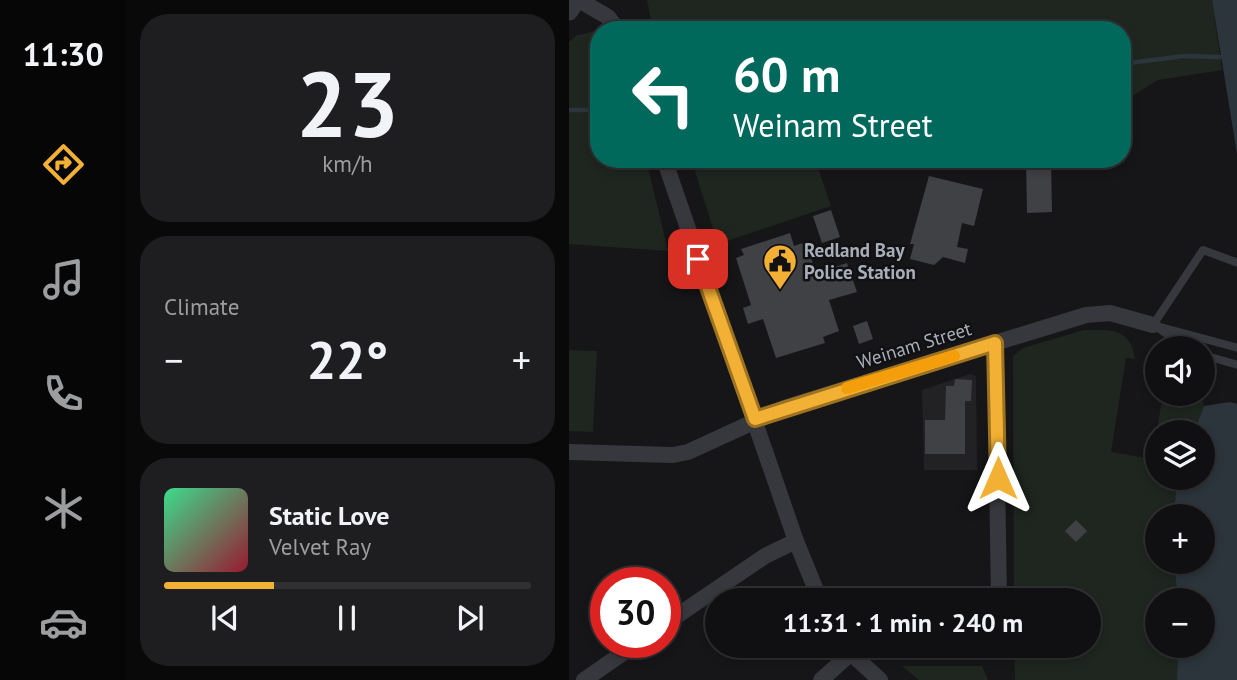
<!DOCTYPE html>
<meta charset="utf-8">
<style>
:root{--surface:#101012;--page:#1e1e20;--text:#f1f3f6;--muted:#9c9d9f;--line:#303032;--accent:#f2b134}
body{margin:0;font-family:"PT Sans",sans-serif;background:var(--page);color:var(--text);height:100vh;display:flex;flex-direction:column;font-size:26px;white-space:nowrap}
*{box-sizing:border-box;margin:0}
p{font-size:23px;color:var(--muted)}
.icon{flex:none;width:38px;height:38px;fill:none;stroke:currentColor;stroke-width:2;stroke-linecap:round;stroke-linejoin:round}
.map{position:relative;flex:1;overflow:hidden}
.drawer{display:flex;flex-direction:column;gap:14px;padding:14px;background:#09090a;width:443px}
.drawer>*{flex:none}
.top-card{position:absolute;left:21px;top:21px;width:541px;height:147px;border-radius:28px;box-shadow:0 4px 10px #0003,0 0 0 2px var(--line);background:#00695c;color:#fff;overflow:hidden}
.buttons{position:absolute;left:576px;top:336px;display:grid;gap:14px}
.buttons a{display:grid;place-items:center;width:70px;height:70px;border-radius:50%;background:var(--surface);box-shadow:0 4px 10px #0003,0 0 0 2px var(--line);font-size:35px}
.speed{position:absolute;left:21px;top:567px;display:flex;gap:14px;font-size:35px;font-weight:700;text-align:center}
.speed>*{display:grid;place-content:center;width:91px;height:91px;border-radius:50%;background:var(--surface);box-shadow:0 4px 10px #0003,0 0 0 2px var(--line);line-height:1}
.speed .limit{border:10px solid #d22;background:#fff;color:#111}
.pin{position:absolute;display:grid;place-items:center;width:60px;height:60px;color:#fff;margin:-30px;border-radius:14px;box-shadow:0 4px 10px #0006}
.me{position:absolute;width:77px;margin:-38px;rotate:0deg;stroke-linejoin:round;filter:drop-shadow(0 0 5px #0008)}
.turn{display:flex;align-items:center;gap:24px;height:147px;padding:0 28px;font-size:32px}
.turn .icon{width:91px;height:91px;stroke-width:2.5}
.turn b{display:block;font-size:49px;line-height:60px}
.big{font-size:52px;font-weight:700;line-height:1.1}
.drawer .card{flex:1;display:flex;flex-direction:column;justify-content:center;gap:10px;min-width:0;padding:0 24px;border-radius:28px;background:var(--page)}
.drawer .dial{align-items:center;gap:0}
.dial b{font-size:91px;line-height:1}
.song{display:flex;align-items:center;gap:21px}
.cover{width:84px;height:84px;border-radius:10px;background:linear-gradient(135deg,hsl(150 70% 55%),hsl(350 70% 35%))}
.played{height:7px;border-radius:4px;background:linear-gradient(90deg,var(--accent) 30%,var(--line) 30%)}
.keys{display:flex;justify-content:space-around;direction:ltr}
.heat{display:flex;justify-content:space-between;align-items:center;font-size:38px;direction:ltr}
.trip{position:absolute;left:136px;top:588px;width:396px;height:70px;border-radius:35px;background:var(--surface);box-shadow:0 4px 10px #0003,0 0 0 2px var(--line);font-weight:700;line-height:70px;text-align:center}
main{display:flex;flex:1;min-height:0}
.menu{display:flex;flex-direction:column;width:126px;justify-content:space-around;align-items:center;background:#060607;color:var(--muted)}
.menu .icon{width:49px;height:49px}
.menu .selected{color:var(--accent)}
.menu b{font-size:32px;color:var(--text)}
.map>svg:first-child{display:block}
.built{fill:#222225}
.green{fill:#1e261f}
.water{fill:#2c353c}
.lines{fill:none;stroke-linecap:round;stroke-linejoin:round}
.stream{stroke:#2c353c;stroke-width:4.5}
.building{fill:#404145}
.service{stroke:#37383d;stroke-width:8}
.minor{stroke:#37383d;stroke-width:16}
.tertiary{stroke:#37383d;stroke-width:19}
.route-casing{stroke:#9d7322;stroke-width:18}
.route{stroke:#f2b134;stroke-width:12}
.slow{stroke:#f59e0b;stroke-width:12}
.labels{text-anchor:middle;stroke-width:5;stroke-linejoin:round;paint-order:stroke}
.poi-label{font-size:19px;font-weight:bold;fill:#a8adb8;stroke:#111113;text-anchor:start}
.street-label{font-size:19px;fill:#a8adb8;stroke:#111113}
</style>
<main>
<nav class="menu">
<b>11:30</b>
<svg class="icon selected" aria-label="directions" viewBox="0 0 24 24"><path d="M12 3l9 9-9 9-9-9zM9 14v-3h6M13 9l2 2-2 2"/></svg>
<svg class="icon" aria-label="music" viewBox="0 0 24 24"><path d="M9 18V5l10-2v13"/><circle cx="6" cy="18" r="3"/><circle cx="16" cy="16" r="3"/></svg>
<svg class="icon" aria-label="phone" viewBox="0 0 24 24"><path d="M5 4h4l2 5-3 2q2 4 5 5l2-3 5 2v4C11 20 4 13 5 4z"/></svg>
<svg class="icon" aria-label="climate" viewBox="0 0 24 24"><path d="M12 3v18M4 7l16 10M4 17L20 7"/></svg>
<svg class="icon" aria-label="car" viewBox="0 0 24 24"><path d="M5 17H2v-5l4-1 3-4h7l3 4 3 1v5h-3M9 17h6M6 11h13"/><circle cx="7" cy="17" r="2"/><circle cx="17" cy="17" r="2"/></svg>
</nav>
<section class="drawer">
<div class="card dial"><b>23</b><p>km/h</p></div>
<div class="card"><p>Climate</p>
<div class="heat"><a>−</a><b class="big">22°</b><a>+</a></div>
</div>
<div class="card">
<div class="song"><i class="cover"></i><div><b>Static Love</b><p>Velvet Ray</p></div></div>
<div class="played"></div>
<div class="keys"><svg class="icon" aria-label="previous" viewBox="0 0 24 24"><path d="M18 5L8 12l10 7zM5 5v14"/></svg><svg class="icon" aria-label="pause" viewBox="0 0 24 24"><path d="M8 5v14M16 5v14"/></svg><svg class="icon" aria-label="next" viewBox="0 0 24 24"><path d="M6 5l10 7-10 7zM19 5v14"/></svg></div>
</div>
</section>
<div class="map">
<svg width="669" height="680" viewBox="0 0 669 680">
<rect width="100%" height="100%" fill="#161618"/>
<polygon class="built" points="401,374 407,376 408,470 355,470 353,390"/>
<g class="green">
<polygon points="78,0 643,0 653,70 589,80 558,99 553,98 553,30 84,30"/>
<polygon points="27,31 30,159 77,159 99,251 0,244 0,42 8,35"/>
<polygon points="122,159 246,159 262,206 149,244"/>
<path d="M 515,330 C 541,330 562,327 566,359 L 557,358 L 542,452 L 583,459 L 594,394 L 632,394 L 635,406 L 625,432 L 588,432 L 588,478 L 608,478 L 605,516 L 588,516 L 588,562 L 605,562 L 609,600 L 588,600 L 588,646 L 609,646 L 608,680 L 446,680 L 445,646 L 520,646 L 520,600 L 445,600 L 444,356 L 454,348 Z"/>
<polygon points="0,350 28,351 24,432 0,431"/>
<polygon points="333,666 413,666 419,680 350,680"/>
</g>
<g class="water">
<polygon points="643,0 668,0 668,154"/>
<polygon points="661,402 669,404 668,680 608,680 609,646 634,646 634,600 609,600 605,562 634,562 634,516 605,516 608,478 634,478 634,432 625,432 635,406"/>
</g>
<g class="lines">
<g class="stream">
<polyline points="553,64 615,56 651,57"/>
<polyline points="0,110 30,110"/>
</g>
</g>
<g class="building">
<polygon points="457,159 482,159 483,212 458,213"/>
<polygon points="360,176 414,189 405,226 393,223 388,247 399,249 396,263 374,257 365,265 341,259 345,244 341,244"/>
<polygon points="262,210 271,237 253,243 244,216"/>
<polygon points="221,233 225,246 237,242 247,273 278,263 288,292 260,300 270,331 254,337 256,343 207,358 194,319 179,324 174,308 182,305 167,258 175,255 172,249"/>
<polygon points="298,321 304,339 290,344 284,326"/>
<polygon points="386,379 403,380 402,401 396,401 396,454 356,454 356,420 376,420 377,386 385,386"/>
<polygon points="507,520 518,531 507,542 496,531"/>
</g>
<g class="lines">
<g class="service">
<polyline points="584,325 634,250 669,263"/>
<polyline points="584,325 669,348"/>
<polyline points="589,328 618,348"/>
<polyline points="634,355 669,365"/>
</g>
<g class="minor">
<polyline points="10,0 39,17 49,30"/>
<polyline points="95,159 227,541 251,600"/>
<polyline points="426,343 430,600"/>
<polyline points="0,452 104,455 119,452 215,408 517,315 541,313 584,325"/>
<polyline points="96,624 196,556 227,541"/>
<polyline points="274,646 311,680"/>
<polyline points="15,680 70,642"/>
<polyline points="252,680 281,654"/>
</g>
<polyline class="tertiary" points="0,11 7,0"/>
</g>
<g class="lines">
<g class="route-casing">
<polyline id="route" points="129,259 186,419 426,343 429,478"/>
</g>
<use href="#route" class="route"/>
<polyline class="slow" points="278,388 385,356"/>
</g>
<defs>
<g id="civic-pin" transform="scale(1.75)"><path d="M0 17L-7.5 6A9.5 9.5 0 1 1 7.5 6Z" fill="#f2b134" stroke="#111113"/><path d="M-.6-6.5H3V-4.5H.6V-3L4-1V1h2V6H-6V1h2V-1L-.6-3ZM-1.2 2.5V6h2.4V2.5Z" fill="#111"/></g>
</defs>
<g fill-rule="evenodd">
<use href="#civic-pin" x="211" y="261"/>
</g>
<g class="labels">
<g class="poi-label">
<text x="235" y="257">Redland Bay<tspan x="235" dy="22">Police Station</tspan></text>
</g>
<g class="street-label">
<text transform="translate(345 345) rotate(-17)" y="7">Weinam Street</text>
</g>
</g>
</svg>
<div class="buttons">
<a><svg class="icon" aria-label="sound" viewBox="0 0 24 24"><path d="M4 9h4l5-4v14l-5-4H4zM17 9q2 3 0 6"/></svg></a>
<a><svg class="icon" aria-label="layers" viewBox="0 0 24 24"><path d="M12 4l9 5-9 5-9-5zM3 14l9 5 9-5"/></svg></a>
<a>+</a>
<a>−</a>
</div>
<div class="speed"><div class="limit">30</div></div>
<div class="pin" style="left:129px;top:259px;background:#d93025"><svg class="icon" aria-label="arrive" viewBox="0 0 24 24"><path d="M6 21V4h12l-3 4 3 4H6"/></svg></div>
<svg class="me" style="left:429px;top:478px" viewBox="-20 -20 40 40"><path d="M0-17L14 15 0 8-14 15z" fill="#f2b134" stroke="#fff" stroke-width="4"/></svg>
<div class="trip">11:31 · 1 min · 240 m</div>
<div class="top-card">
<div class="turn"><svg class="icon" aria-label="left" viewBox="0 0 24 24"><path d="M17 20v-9H6M10 6l-5 5 5 5"/></svg><div><b>60 m</b>Weinam Street</div></div>
</div>
</div>
</main>
